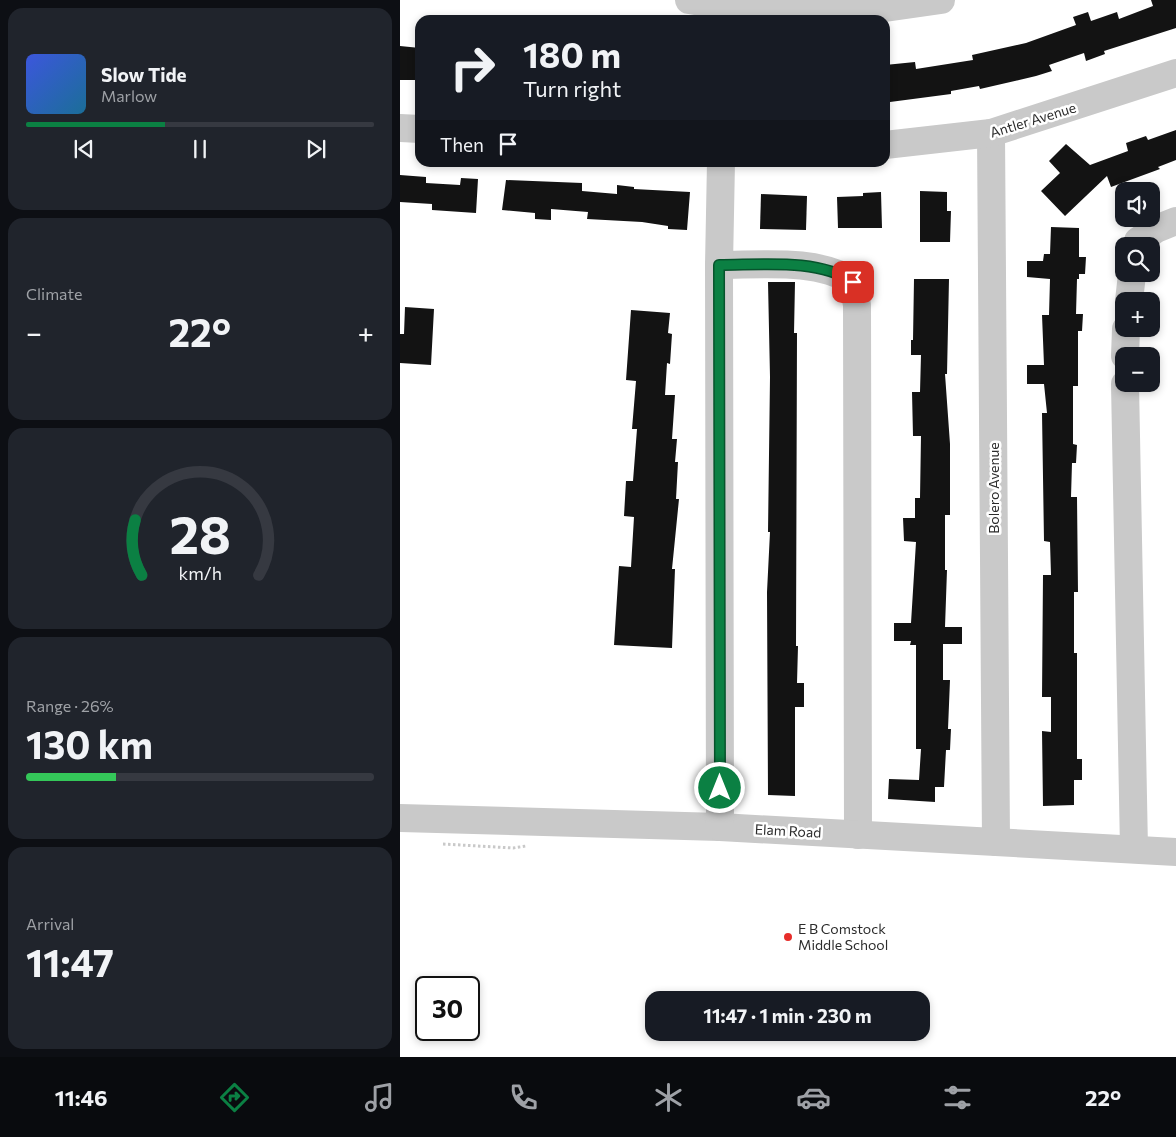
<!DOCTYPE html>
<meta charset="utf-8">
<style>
:root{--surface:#171b24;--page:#20242c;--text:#f1f3f6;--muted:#9ea1a6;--line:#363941;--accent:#0b8043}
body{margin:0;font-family:Commissioner,sans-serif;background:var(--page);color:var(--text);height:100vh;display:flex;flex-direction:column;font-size:19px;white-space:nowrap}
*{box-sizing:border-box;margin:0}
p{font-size:16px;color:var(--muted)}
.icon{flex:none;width:28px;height:28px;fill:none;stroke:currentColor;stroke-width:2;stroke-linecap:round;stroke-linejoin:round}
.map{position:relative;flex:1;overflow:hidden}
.details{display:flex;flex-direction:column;gap:8px;padding:8px;background:#0d0f14;width:400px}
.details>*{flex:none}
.hud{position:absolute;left:15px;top:15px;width:475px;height:152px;border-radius:15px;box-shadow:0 2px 8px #0003;background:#171b24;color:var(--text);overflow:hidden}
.fabs{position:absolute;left:715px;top:182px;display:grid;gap:10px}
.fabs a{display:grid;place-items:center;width:45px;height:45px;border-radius:10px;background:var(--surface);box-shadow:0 2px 8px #0003;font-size:25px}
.speed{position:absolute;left:15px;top:976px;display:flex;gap:10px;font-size:25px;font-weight:700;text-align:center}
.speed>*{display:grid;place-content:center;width:65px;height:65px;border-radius:50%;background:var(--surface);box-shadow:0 2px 8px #0003;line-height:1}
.speed .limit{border:2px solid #111;border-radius:8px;background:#fff;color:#111}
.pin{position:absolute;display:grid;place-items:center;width:42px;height:42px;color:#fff;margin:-21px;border-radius:10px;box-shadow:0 2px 8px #0006}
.me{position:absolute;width:55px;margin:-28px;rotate:0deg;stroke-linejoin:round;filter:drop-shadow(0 0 4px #0008)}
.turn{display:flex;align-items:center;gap:18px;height:105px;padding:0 25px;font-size:22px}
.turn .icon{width:65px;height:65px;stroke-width:2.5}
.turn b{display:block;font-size:35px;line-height:42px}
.then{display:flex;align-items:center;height:48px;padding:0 25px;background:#0003;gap:10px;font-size:19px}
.big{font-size:38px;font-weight:700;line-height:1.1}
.details .widget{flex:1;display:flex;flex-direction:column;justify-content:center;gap:8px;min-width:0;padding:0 18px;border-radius:15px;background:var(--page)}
.details .dial{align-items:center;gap:0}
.dial svg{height:130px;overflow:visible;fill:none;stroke:var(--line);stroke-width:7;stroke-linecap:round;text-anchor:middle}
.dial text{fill:var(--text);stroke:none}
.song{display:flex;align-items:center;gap:15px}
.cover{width:60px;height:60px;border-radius:8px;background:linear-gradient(135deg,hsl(230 70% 55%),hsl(200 70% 35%))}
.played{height:5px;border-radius:2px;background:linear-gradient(90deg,var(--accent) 40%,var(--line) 40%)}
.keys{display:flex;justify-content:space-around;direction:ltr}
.heat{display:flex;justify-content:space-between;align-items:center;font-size:28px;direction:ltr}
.charge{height:8px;border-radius:4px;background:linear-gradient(90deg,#34c759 26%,var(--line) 0)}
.trip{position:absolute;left:245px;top:991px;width:285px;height:50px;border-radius:15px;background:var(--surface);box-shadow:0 2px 8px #0003;font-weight:700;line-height:50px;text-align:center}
.tab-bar{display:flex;height:80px;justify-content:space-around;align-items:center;background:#090b0e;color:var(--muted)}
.tab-bar .icon{width:35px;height:35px}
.tab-bar .current{color:var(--accent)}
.tab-bar b{font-size:22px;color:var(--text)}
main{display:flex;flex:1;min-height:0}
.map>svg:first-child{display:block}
.building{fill:#131313}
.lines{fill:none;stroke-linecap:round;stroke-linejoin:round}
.path{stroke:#c9c9c9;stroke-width:3;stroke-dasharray:2.5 2.5;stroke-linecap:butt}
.minor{stroke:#c9c9c9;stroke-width:28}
.route-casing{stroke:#07532c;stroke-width:12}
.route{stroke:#0b8043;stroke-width:9}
.poi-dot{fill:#e72d2a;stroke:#fff;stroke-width:2}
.labels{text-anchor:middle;stroke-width:5;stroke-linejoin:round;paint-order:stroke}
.street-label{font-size:14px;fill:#2c2c2c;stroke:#fff}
.poi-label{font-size:14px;fill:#2c2c2c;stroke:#fff;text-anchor:start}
</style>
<main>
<section class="details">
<div class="widget">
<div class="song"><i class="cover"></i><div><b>Slow Tide</b><p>Marlow</p></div></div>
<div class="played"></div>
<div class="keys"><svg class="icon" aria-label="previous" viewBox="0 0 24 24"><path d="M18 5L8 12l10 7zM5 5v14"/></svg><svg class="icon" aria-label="pause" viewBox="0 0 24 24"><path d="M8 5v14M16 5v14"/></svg><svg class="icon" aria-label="next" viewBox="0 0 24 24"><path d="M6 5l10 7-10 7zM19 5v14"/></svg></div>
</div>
<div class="widget"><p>Climate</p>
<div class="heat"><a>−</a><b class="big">22°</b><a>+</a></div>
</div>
<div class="widget dial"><svg viewBox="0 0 100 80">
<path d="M14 69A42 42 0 1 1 86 69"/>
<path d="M14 69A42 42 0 0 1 10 35" stroke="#0b8043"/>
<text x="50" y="56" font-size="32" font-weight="700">28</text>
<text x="50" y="72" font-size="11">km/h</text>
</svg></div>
<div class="widget"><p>Range · 26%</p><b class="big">130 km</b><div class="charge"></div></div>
<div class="widget"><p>Arrival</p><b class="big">11:47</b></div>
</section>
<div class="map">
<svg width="776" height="1057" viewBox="0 0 776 1057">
<rect width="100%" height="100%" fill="#fff"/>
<g class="building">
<polygon points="751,0 776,0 776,28 704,51 705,54 686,61 684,53 649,65 652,71 636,76 580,89 579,86 551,91 551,94 490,102 489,99 485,99 485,65 515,62 516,69 573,60 572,55 626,43 676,25 673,17 688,12 691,21 717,12 719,19 753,6"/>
<polygon points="0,46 20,48 20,80 0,80"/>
<polygon points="776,130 776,160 758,167 760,169 711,187 707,176 665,216 641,191 660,173 649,161 666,144 690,165 728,151 726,143 746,136 748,140"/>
<polygon points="0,175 26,177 26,183 60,185 61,178 78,179 76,213 32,210 32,204 0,202"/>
<polygon points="106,180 182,183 182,191 217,194 217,185 234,187 234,189 290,192 287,230 268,229 268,226 242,222 187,219 188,212 151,209 151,220 135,219 135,213 102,210"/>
<polygon points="520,191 547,192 547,211 551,211 550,242 520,242"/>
<polygon points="481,192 482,228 438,228 437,197 463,196 463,193"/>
<polygon points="361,194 407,196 406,230 360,229"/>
<polygon points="651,227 679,228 679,257 686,257 685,274 679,274 679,279 677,279 676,314 683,314 682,331 678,331 678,386 673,386 673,444 677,445 676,463 672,463 671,497 677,497 678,592 674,592 674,653 677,653 677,759 682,759 682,780 674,780 674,805 643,806 642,731 651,732 651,697 642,697 643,575 651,575 650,542 644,541 642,413 647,413 644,384 627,384 627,365 644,365 642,315 649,315 650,279 627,277 627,261 643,261 644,254 650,254"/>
<polygon points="514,279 549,279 547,374 545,374 550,444 550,515 545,515 545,570 547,570 545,627 562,627 562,644 543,644 543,680 550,680 548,729 551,729 550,750 546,750 544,787 535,787 535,802 488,799 489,779 519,780 521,749 516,749 516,645 510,645 511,641 494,641 494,623 511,623 516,542 504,541 503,518 515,518 515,498 520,498 521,436 513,436 512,392 520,392 521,355 511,355 511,340 513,340"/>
<polygon points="368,282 395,282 394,333 397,333 396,646 398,646 397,683 404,683 404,707 395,707 395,796 368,795 367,592 370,532 368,532 370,377"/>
<polygon points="5,307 34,309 31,365 0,363 0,334 4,334"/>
<polygon points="231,310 270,313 268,333 272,334 270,364 267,363 265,395 275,395 272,439 277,439 275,462 278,462 276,499 279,499 272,569 275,569 272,648 214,645 219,566 231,567 234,517 224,516 226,481 233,481 237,429 232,429 236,381 226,380"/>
</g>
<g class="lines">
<polyline class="path" points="43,844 113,848 126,846"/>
<g class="minor">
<polyline points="289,0 325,6 464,11 541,0"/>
<polyline points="0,128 20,129"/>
<polyline points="591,133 596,842"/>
<polyline points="485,145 591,133 776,73"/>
<polyline points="737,246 738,241 756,229 776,221"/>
<path d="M 319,265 C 361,265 418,258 453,282 L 457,305 L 458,835"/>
<polyline points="729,301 732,274"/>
<polyline points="725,356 726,329"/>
<polyline points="725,384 734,849"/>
<polyline points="0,818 320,827 776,852"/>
<polyline points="320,827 319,265 321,162"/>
</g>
</g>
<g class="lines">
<g class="route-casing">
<path id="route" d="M 320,788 L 319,265 C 361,265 418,258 453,282"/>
</g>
<use href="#route" class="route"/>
</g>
<circle class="poi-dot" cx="388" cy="937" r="5"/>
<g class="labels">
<g class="street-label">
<text transform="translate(633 120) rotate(-17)" y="5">Antler Avenue</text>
<text transform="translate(594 488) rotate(-90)" y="5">Bolero Avenue</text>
<text transform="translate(388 831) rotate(3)" y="5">Elam Road</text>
</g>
<g class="poi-label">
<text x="398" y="934">E B Comstock<tspan x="398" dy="16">Middle School</tspan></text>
</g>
</g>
</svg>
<div class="fabs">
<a><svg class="icon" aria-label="sound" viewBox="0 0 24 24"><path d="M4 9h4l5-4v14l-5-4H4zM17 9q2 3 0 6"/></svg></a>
<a><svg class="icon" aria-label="search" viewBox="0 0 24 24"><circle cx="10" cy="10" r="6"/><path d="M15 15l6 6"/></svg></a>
<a>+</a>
<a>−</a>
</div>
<div class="speed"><div class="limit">30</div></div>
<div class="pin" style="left:453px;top:282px;background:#d93025"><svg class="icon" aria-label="arrive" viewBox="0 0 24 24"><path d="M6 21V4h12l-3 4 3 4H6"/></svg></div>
<svg class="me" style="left:320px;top:788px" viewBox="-20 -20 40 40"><circle r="17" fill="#0b8043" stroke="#fff" stroke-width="3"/><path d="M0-11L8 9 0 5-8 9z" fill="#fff"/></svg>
<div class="trip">11:47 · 1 min · 230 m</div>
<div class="hud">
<div class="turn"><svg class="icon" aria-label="right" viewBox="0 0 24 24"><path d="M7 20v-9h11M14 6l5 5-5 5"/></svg><div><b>180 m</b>Turn right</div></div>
<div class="then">Then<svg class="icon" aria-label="arrive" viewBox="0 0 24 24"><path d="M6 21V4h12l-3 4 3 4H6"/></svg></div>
</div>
</div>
</main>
<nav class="tab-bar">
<b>11:46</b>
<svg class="icon current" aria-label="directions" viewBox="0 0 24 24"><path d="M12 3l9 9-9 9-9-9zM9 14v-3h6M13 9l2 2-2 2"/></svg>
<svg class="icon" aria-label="music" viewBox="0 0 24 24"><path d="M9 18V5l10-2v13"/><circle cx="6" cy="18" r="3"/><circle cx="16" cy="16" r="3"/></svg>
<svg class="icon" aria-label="phone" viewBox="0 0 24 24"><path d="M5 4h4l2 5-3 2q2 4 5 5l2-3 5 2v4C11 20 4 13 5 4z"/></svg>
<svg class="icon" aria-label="climate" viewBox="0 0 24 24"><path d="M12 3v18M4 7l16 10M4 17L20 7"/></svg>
<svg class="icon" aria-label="car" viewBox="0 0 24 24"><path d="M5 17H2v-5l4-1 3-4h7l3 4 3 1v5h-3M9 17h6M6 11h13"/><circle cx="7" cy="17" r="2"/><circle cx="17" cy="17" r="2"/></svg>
<svg class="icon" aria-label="filters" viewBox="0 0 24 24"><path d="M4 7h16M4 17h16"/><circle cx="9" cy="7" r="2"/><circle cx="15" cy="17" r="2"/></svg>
<b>22°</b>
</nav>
